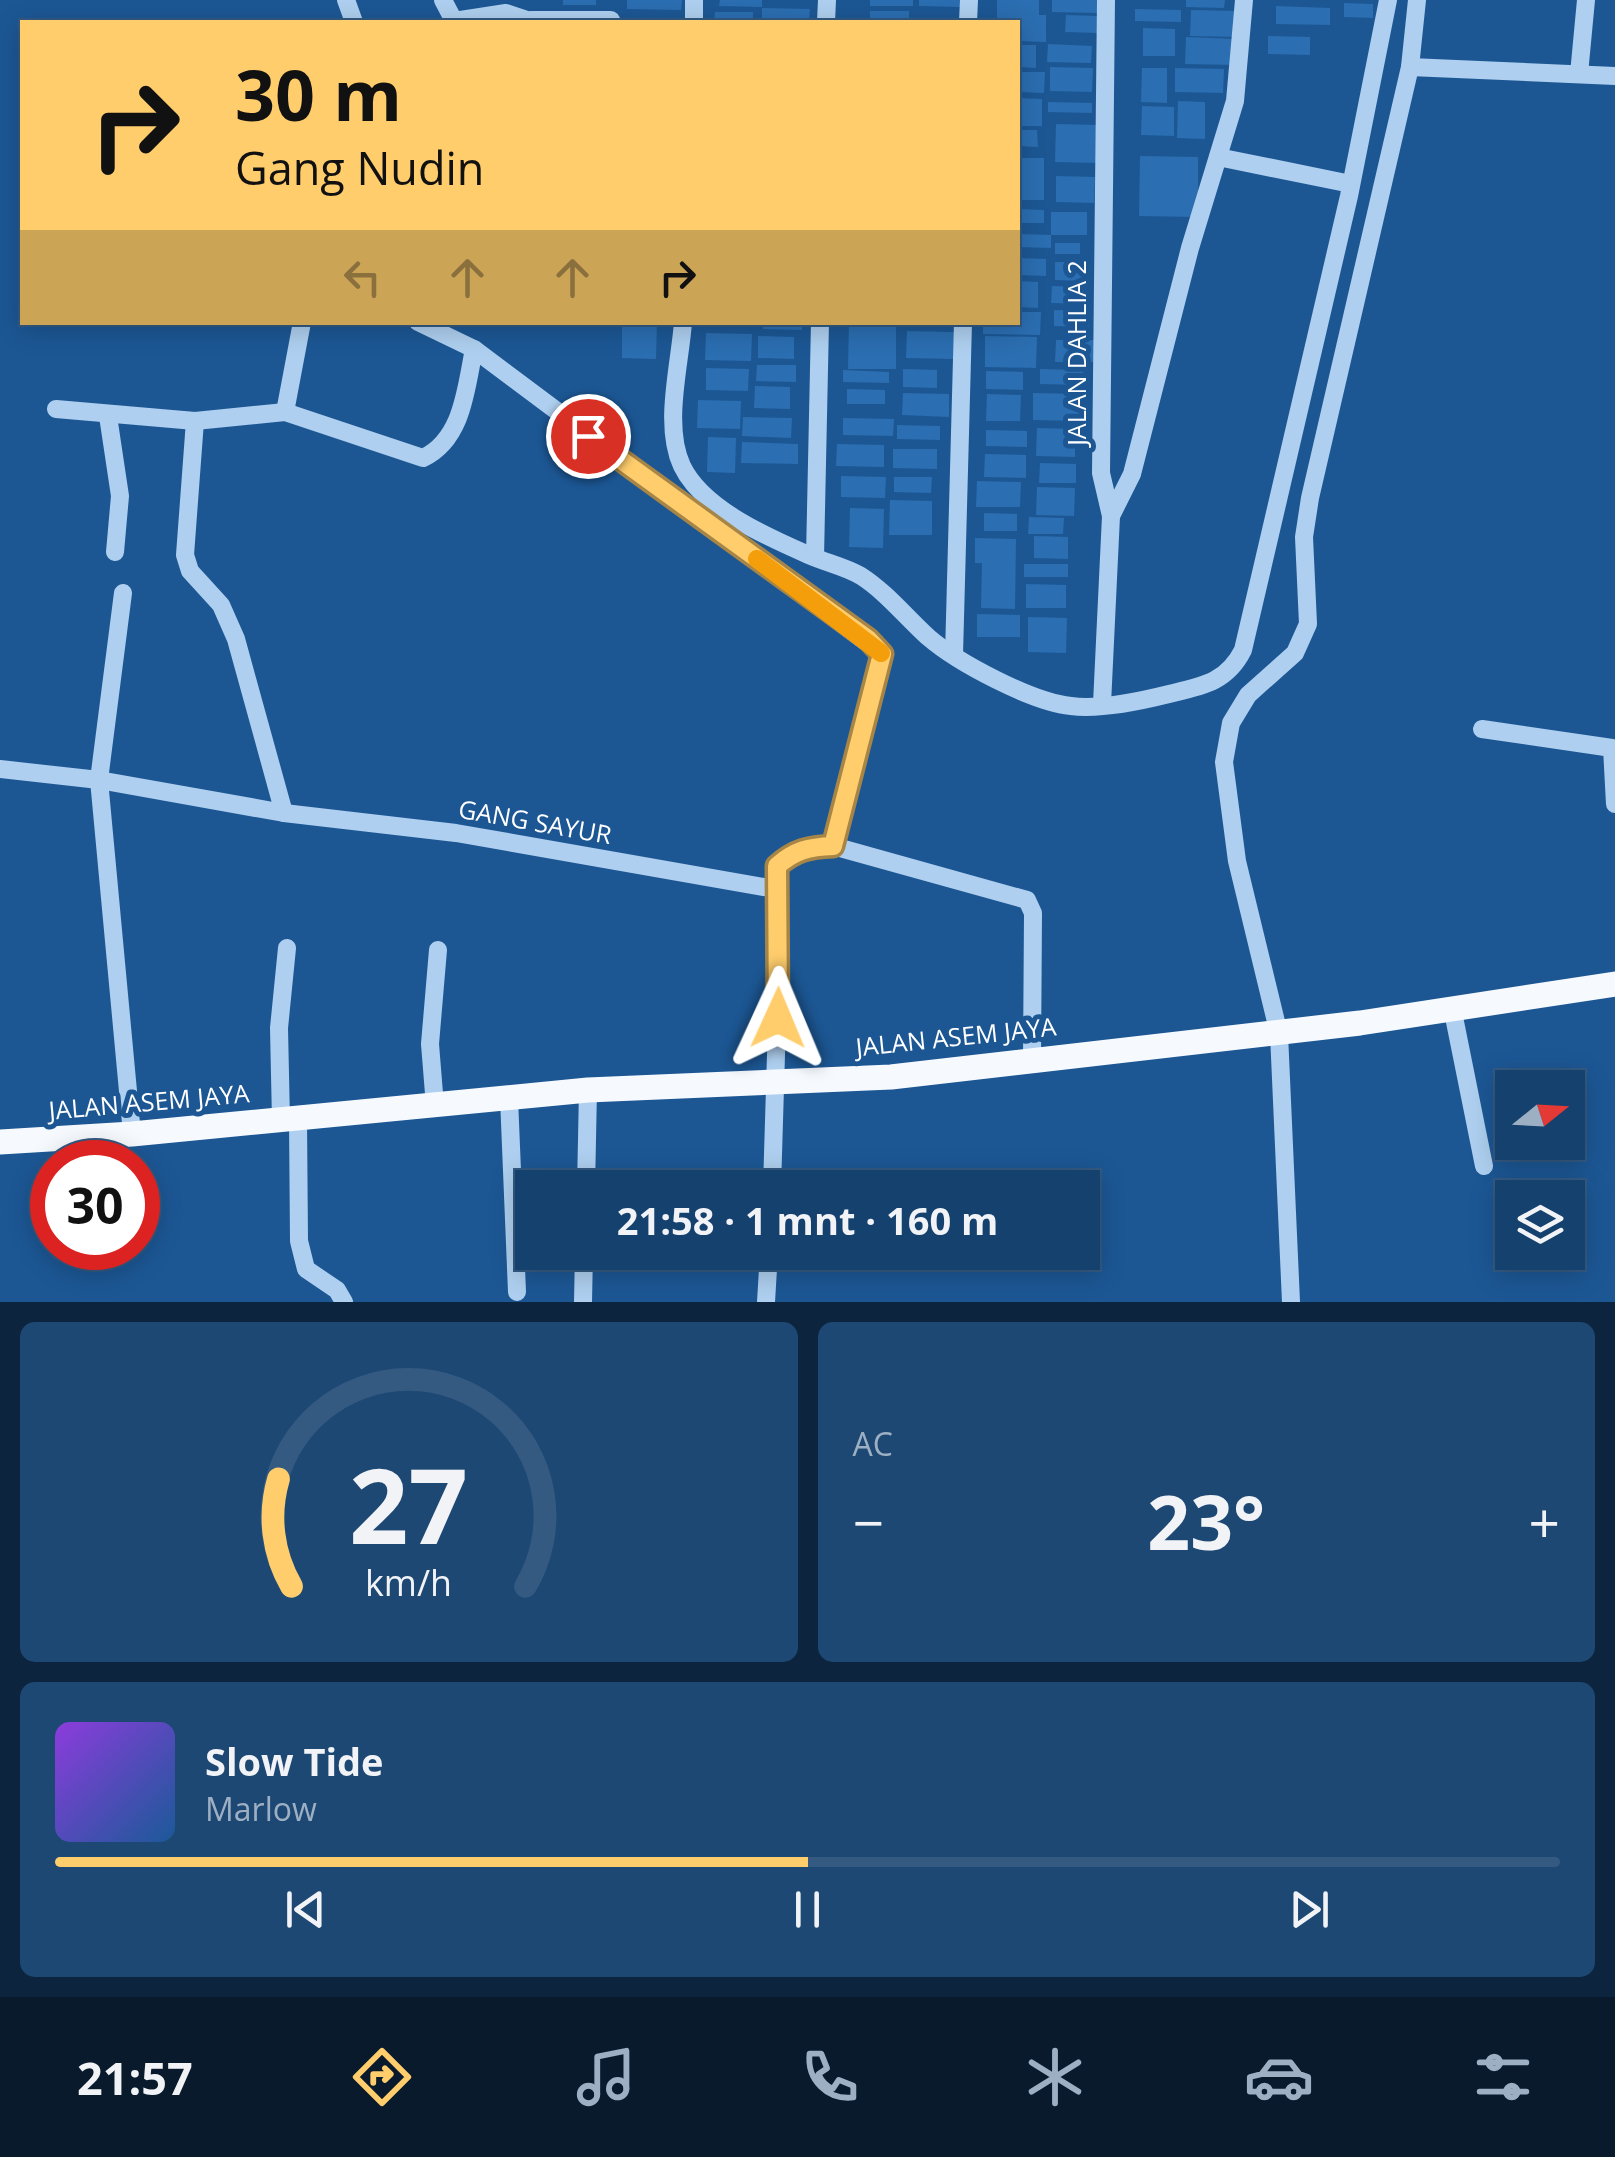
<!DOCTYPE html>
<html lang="id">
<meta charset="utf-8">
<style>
:root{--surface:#15416f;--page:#1e4874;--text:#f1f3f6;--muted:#9dafc3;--line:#345a82;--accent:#ffcd6c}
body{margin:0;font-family:"Open Sans",sans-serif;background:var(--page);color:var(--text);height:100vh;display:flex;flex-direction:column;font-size:38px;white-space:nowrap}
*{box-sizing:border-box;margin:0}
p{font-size:32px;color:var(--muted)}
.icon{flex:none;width:55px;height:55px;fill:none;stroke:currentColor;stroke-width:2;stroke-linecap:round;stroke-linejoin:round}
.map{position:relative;height:1302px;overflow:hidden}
.details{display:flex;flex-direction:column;gap:20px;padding:20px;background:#0c243d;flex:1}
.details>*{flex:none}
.hud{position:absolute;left:20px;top:20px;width:1000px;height:305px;border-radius:0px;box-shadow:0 5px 25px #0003,0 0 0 2px var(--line);background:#ffcd6c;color:#111;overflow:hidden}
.needle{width:65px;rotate:72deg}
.controls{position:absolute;left:1495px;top:1070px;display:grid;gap:20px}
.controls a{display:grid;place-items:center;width:90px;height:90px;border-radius:0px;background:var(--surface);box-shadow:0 5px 25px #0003,0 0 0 2px var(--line);font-size:50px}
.speed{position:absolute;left:30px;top:1140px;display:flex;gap:20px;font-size:50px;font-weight:700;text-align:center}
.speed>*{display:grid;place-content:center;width:130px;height:130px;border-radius:50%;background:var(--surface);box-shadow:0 5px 25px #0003,0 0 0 2px var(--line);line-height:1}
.speed .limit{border:15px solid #d22;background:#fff;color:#111}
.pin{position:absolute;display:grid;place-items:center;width:85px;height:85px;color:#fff;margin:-42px;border:5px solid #fff;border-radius:50%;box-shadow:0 2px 10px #0007}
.me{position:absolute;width:110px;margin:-55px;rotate:1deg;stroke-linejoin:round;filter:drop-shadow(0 0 8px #0008)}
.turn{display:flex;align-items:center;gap:35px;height:210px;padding:0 50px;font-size:45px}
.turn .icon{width:130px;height:130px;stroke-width:2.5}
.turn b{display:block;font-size:70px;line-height:85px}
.lanes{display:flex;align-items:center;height:95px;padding:0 50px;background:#0003;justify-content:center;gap:50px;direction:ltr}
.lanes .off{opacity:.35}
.big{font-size:75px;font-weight:700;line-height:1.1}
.details .card{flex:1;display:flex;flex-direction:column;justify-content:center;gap:15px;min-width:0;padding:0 35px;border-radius:15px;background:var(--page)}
.details .dial{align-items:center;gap:0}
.dial svg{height:260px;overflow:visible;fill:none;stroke:var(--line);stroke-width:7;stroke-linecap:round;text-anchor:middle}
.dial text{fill:var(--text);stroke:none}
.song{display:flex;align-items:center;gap:30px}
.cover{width:120px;height:120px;border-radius:15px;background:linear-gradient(135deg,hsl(270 70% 55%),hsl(210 70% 35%))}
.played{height:10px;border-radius:5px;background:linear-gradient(90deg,var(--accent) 50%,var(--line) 50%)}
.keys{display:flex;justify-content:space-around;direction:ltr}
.heat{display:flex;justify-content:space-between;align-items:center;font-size:55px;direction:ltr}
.details .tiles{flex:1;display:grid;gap:20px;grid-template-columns:1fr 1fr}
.card:last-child{grid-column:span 2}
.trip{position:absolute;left:515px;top:1170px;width:585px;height:100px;border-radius:0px;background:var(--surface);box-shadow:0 5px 25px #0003,0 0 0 2px var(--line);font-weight:700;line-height:100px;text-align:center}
.menu{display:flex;height:160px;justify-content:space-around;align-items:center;background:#081a2c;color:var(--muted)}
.menu .icon{width:70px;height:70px}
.menu .active{color:var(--accent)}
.menu b{font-size:45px;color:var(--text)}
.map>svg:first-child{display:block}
.building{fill:#2b6eb1}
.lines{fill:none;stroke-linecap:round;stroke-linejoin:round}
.minor{stroke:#aecfef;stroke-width:18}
.major{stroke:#f6faff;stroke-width:25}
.route-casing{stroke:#a68546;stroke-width:25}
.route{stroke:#ffcd6c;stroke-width:18}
.slow{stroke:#f59e0b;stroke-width:18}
.labels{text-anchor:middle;stroke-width:10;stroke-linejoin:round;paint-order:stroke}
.street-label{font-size:25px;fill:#fff;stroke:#1c5794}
</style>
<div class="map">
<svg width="1615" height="1302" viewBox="0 0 1615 1302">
<rect width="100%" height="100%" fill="#1c5794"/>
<g class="building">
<rect x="563" y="0" width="33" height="5"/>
<polygon points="627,0 682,0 681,10 627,9"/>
<polygon points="720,0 762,0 762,7 719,6"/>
<rect x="870" y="0" width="43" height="6"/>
<polygon points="919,0 961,0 961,7 919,6"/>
<polygon points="997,0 1039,0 1039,15 1046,15 1046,42 1018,41 1018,22 997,22"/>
<polygon points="1052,0 1097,0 1097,13 1052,12"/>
<polygon points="1186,0 1225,0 1224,8 1186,7"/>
<polygon points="1344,3 1373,4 1373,18 1344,17"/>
<polygon points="1276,6 1330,8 1330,25 1276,24"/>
<polygon points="762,8 810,9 809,22 762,22"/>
<polygon points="1135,9 1181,10 1181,22 1135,21"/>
<polygon points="1191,10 1237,11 1236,37 1190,36"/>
<rect x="870" y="11" width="39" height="11"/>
<polygon points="715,12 753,12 753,22 714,22"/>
<polygon points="1066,15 1098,16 1097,33 1065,32"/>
<polygon points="917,18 962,19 962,22 917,22"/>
<polygon points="1143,28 1175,29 1175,56 1143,56"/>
<polygon points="1268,36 1310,37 1310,55 1268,54"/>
<polygon points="1186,37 1236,39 1236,65 1185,64"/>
<polygon points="1048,44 1092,46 1091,63 1047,62"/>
<polygon points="1018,45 1036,45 1036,68 1018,67"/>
<polygon points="1050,67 1093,68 1092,92 1050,91"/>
<polygon points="1142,68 1167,68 1167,103 1141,102"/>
<polygon points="1175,68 1224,69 1223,93 1175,92"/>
<polygon points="1018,72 1045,72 1044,93 1018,92"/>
<polygon points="1018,98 1042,99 1042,126 1018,126"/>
<polygon points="1178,101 1205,102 1205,139 1177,138"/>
<polygon points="1048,102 1092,103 1092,113 1048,112"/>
<polygon points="1142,106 1174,107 1174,136 1141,135"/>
<polygon points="1056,124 1098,125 1098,163 1055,162"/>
<polygon points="1018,130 1037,130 1038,147 1018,146"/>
<polygon points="1140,156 1198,157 1198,217 1139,216"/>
<rect x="1018" y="158" width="26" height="42"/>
<polygon points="1056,176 1095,177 1094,203 1056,202"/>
<polygon points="1018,209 1044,210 1044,223 1018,223"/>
<rect x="1051" y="212" width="36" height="23"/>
<polygon points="1018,234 1051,235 1051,248 1018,247"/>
<rect x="1055" y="243" width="25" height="11"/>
<polygon points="1018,258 1046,259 1046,276 1018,275"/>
<polygon points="1055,262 1082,262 1082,281 1055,280"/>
<polygon points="1018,281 1038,282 1038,308 1018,307"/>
<polygon points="1052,286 1086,287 1086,304 1051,303"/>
<polygon points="1054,310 1089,311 1089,327 1054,326"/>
<polygon points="1018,312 1041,312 1040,335 983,334 983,322 1018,322"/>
<polygon points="622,322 657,322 656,359 622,358"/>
<polygon points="763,322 802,322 802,330 763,329"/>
<polygon points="849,322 896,322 896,369 848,369"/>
<polygon points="907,331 954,332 954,359 906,358"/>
<polygon points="706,333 752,334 751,361 705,360"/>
<polygon points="758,336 794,337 794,359 758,358"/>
<polygon points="985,336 1037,337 1036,368 985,367"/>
<polygon points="1056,340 1094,340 1094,362 1055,362"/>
<polygon points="757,365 796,365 796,382 756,381"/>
<polygon points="706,368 749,369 748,391 706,390"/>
<polygon points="903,369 937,370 937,388 903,387"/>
<polygon points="1040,369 1083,370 1083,385 1040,384"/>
<polygon points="843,370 889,372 889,383 843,382"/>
<polygon points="986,371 1023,372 1023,390 986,389"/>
<polygon points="755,386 790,387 790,409 754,408"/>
<polygon points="847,389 885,390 885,404 847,404"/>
<polygon points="903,393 949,394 949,417 902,415"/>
<polygon points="1033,393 1081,394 1080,421 1033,420"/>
<polygon points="987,394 1021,395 1020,421 986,421"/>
<polygon points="698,400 741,401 740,429 697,428"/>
<polygon points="743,417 792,418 791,438 742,436"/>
<polygon points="843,418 894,419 893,436 843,435"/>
<polygon points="897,425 940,426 940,440 897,439"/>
<polygon points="1037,428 1075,429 1075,457 1036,456"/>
<polygon points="986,430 1027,431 1027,447 986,446"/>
<polygon points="708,437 736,438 735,473 707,472"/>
<polygon points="742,442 798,444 798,464 741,463"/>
<polygon points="837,444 884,445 884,467 836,466"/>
<polygon points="893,449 937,449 937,469 893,468"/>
<polygon points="985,454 1026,455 1026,478 984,477"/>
<polygon points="1040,463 1076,464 1076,483 1039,483"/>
<polygon points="841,476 886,477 885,498 841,497"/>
<polygon points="894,477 932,477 931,493 894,492"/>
<polygon points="977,481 1021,482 1020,507 976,507"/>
<polygon points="1037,487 1075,488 1074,516 1036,515"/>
<polygon points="890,500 932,501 932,535 889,535"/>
<polygon points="850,508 884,509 883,548 849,547"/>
<polygon points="984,513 1017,514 1017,531 984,531"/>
<polygon points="1029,517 1064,518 1063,534 1028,534"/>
<polygon points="1034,536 1068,537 1068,559 1034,558"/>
<polygon points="975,538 1016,539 1015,609 981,608 982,563 975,563"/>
<rect x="1024" y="564" width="44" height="13"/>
<polygon points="1026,584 1066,585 1066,608 1026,608"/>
<polygon points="977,614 1020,615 1020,637 977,637"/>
<polygon points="1028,617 1067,618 1066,653 1028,652"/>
</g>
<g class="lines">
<g class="minor">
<polyline points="346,0 354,22"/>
<polyline points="443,0 454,21 506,13 533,22"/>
<polyline points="531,20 611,20"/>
<polyline points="694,22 694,0"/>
<polyline points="826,22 827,0"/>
<polyline points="968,22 969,0"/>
<polyline points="1410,67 1615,76"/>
<polyline points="1579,74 1586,0"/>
<polyline points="1218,157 1351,184"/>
<polyline points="418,322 474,349 882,654 833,846"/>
<path d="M 683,322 C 680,365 663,425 682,466 C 703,510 770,538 811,556 C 827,563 846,567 861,576 C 886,592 906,617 928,637 C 958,663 1032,702 1071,706 C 1101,710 1141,701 1169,694 C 1203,686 1227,682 1243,650 L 1349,196 L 1388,0"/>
<path d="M 56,409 L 195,421 L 285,412 L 423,458 C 463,439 466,388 474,349"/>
<polyline points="285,412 302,322"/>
<polyline points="108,416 120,496 115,552"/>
<polyline points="195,421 185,555 190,571 221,605 236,639 284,813"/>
<polyline points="1111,516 1132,474 1190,248 1235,101 1244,0"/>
<polyline points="815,557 820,322"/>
<polyline points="123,593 99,780 132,1134"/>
<polyline points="954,655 963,322"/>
<polyline points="1102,704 1111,516 1101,473 1106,0"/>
<polyline points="1482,729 1612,748 1615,804"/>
<polyline points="0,769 99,780 284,813 456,833 775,889"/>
<polyline points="1452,1007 1484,1166"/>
<polyline points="509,1098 517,1292"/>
<polyline points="435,1106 430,1044 438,950"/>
<polyline points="298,1120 299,1241 306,1269 337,1290 344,1302"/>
<polyline points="281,1121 279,1028 287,948"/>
<polyline points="586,1188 588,1090"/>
<path d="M 772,1188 L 780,921 L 777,866 C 795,850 809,847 833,846 L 1027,900 L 1033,913 L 1032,1061"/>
<polyline points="583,1302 584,1252"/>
<polyline points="766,1302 769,1252"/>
<polyline points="1291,1302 1279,1034 1237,861 1224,762 1231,723 1248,695 1295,653 1308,624 1304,537 1310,498 1410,67 1417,0"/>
</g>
<polyline class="major" points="0,1142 132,1134 588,1090 891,1077 1360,1023 1615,984"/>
</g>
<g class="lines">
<g class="route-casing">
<path id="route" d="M 588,436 L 868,639 L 882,654 L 833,846 C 809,847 795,850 777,866 L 778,1018"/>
</g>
<use href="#route" class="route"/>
<polyline class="slow" points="757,559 881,653"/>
</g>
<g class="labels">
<g class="street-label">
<text transform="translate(1077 353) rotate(-90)" y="9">JALAN DAHLIA 2</text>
<text transform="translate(535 822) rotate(10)" y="9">GANG SAYUR</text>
<text transform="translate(956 1037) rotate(-6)" y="9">JALAN ASEM JAYA</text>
<text transform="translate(149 1102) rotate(-5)" y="9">JALAN ASEM JAYA</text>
</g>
</g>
</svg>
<div class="controls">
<a><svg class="needle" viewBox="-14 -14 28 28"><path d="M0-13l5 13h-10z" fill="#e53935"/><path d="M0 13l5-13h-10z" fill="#9dafc3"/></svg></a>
<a><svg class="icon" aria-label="layers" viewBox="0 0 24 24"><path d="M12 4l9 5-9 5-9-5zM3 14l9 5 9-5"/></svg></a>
</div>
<div class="speed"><div class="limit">30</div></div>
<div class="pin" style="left:588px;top:436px;background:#d93025"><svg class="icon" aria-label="arrive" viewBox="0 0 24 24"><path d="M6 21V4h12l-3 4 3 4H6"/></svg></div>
<svg class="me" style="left:778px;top:1018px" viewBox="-20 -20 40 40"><path d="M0-17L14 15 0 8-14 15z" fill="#ffcd6c" stroke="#fff" stroke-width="4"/></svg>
<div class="trip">21:58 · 1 mnt · 160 m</div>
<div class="hud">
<div class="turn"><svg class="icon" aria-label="right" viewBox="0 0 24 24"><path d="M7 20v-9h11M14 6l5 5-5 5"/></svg><div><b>30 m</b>Gang Nudin</div></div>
<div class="lanes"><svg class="icon off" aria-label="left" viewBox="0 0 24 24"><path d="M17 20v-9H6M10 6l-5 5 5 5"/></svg><svg class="icon off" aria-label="ahead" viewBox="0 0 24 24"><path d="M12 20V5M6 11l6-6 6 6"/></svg><svg class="icon off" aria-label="ahead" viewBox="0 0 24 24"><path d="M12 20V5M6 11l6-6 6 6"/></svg><svg class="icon" aria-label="right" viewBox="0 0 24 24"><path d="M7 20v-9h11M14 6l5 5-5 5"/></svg></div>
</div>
</div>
<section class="details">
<div class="tiles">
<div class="card dial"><svg viewBox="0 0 100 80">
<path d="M14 69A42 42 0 1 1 86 69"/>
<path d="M14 69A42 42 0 0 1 10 36" stroke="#ffcd6c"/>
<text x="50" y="56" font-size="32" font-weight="700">27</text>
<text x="50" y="72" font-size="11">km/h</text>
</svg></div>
<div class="card"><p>AC</p>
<div class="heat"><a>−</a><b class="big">23°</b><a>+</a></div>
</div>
<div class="card">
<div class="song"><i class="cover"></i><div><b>Slow Tide</b><p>Marlow</p></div></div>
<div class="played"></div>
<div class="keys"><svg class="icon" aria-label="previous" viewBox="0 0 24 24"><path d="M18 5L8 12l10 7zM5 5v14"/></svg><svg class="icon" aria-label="pause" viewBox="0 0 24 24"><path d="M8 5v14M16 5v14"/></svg><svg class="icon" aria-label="next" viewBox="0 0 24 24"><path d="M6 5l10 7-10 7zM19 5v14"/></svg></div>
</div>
</div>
</section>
<nav class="menu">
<b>21:57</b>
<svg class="icon active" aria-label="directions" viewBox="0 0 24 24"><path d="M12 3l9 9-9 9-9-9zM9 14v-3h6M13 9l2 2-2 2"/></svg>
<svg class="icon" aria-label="music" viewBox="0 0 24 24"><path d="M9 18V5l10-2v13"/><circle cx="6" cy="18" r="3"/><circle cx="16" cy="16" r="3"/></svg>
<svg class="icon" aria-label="phone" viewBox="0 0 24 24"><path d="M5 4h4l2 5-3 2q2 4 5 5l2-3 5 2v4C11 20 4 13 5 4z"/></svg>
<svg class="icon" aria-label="climate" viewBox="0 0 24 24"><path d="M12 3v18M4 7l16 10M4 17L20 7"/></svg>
<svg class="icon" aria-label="car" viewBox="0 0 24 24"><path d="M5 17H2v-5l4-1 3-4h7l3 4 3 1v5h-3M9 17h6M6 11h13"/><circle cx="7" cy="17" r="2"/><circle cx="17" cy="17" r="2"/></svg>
<svg class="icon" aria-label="filters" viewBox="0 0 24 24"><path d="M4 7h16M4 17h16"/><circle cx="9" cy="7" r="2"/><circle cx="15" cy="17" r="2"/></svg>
</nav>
